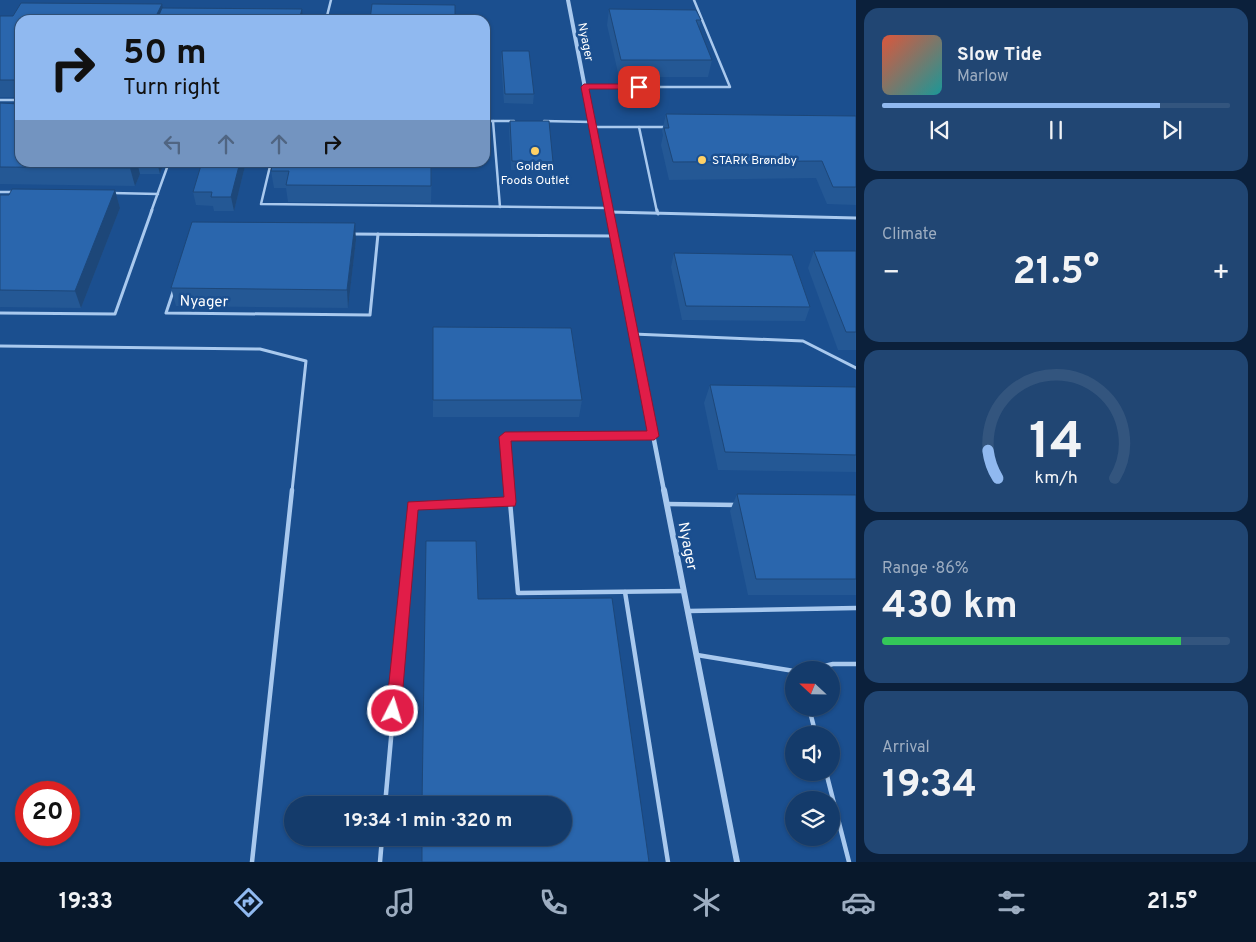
<!DOCTYPE html>
<meta charset="utf-8">
<style>
:root{--surface:#143b6b;--page:#214673;--text:#f1f3f6;--muted:#9dadc1;--line:#33557e;--accent:#90b9f0}
body{margin:0;font-family:Overpass,sans-serif;background:var(--page);color:var(--text);height:100vh;display:flex;flex-direction:column;font-size:19px;white-space:nowrap}
*{box-sizing:border-box;margin:0}
p{font-size:16px;color:var(--muted)}
.icon{flex:none;width:28px;height:28px;fill:none;stroke:currentColor;stroke-width:2;stroke-linecap:round;stroke-linejoin:round}
.map{position:relative;flex:1;overflow:hidden}
.details{display:flex;flex-direction:column;gap:8px;padding:8px;background:#0b203b;width:400px}
.details>*{flex:none}
.banner{position:absolute;left:15px;top:15px;width:475px;height:152px;border-radius:15px;box-shadow:0 1px 4px #0004,0 0 0 1px var(--line);background:#90b9f0;color:#111;overflow:hidden}
.needle{width:32px;rotate:292deg}
.fabs{position:absolute;left:785px;top:661px;display:grid;gap:10px}
.fabs a{display:grid;place-items:center;width:55px;height:55px;border-radius:50%;background:var(--surface);box-shadow:0 1px 4px #0004,0 0 0 1px var(--line);font-size:25px}
.speed{position:absolute;left:15px;top:781px;display:flex;gap:10px;font-size:25px;font-weight:700;text-align:center}
.speed>*{display:grid;place-content:center;width:65px;height:65px;border-radius:50%;background:var(--surface);box-shadow:0 1px 4px #0004,0 0 0 1px var(--line);line-height:1}
.speed .limit{border:8px solid #d22;background:#fff;color:#111}
.pin{position:absolute;display:grid;place-items:center;width:42px;height:42px;color:#fff;margin:-21px;border-radius:10px;box-shadow:0 2px 8px #0006}
.me{position:absolute;width:55px;margin:-28px;rotate:5deg;stroke-linejoin:round;filter:drop-shadow(0 0 4px #0008)}
.turn{display:flex;align-items:center;gap:18px;height:105px;padding:0 25px;font-size:22px}
.turn .icon{width:65px;height:65px;stroke-width:2.5}
.turn b{display:block;font-size:35px;line-height:42px}
.lanes{display:flex;align-items:center;height:48px;padding:0 25px;background:#0003;justify-content:center;gap:25px;direction:ltr}
.lanes .off{opacity:.35}
.big{font-size:38px;font-weight:700;line-height:1.1}
.details .tile{flex:1;display:flex;flex-direction:column;justify-content:center;gap:8px;min-width:0;padding:0 18px;border-radius:15px;background:var(--page)}
.details .dial{align-items:center;gap:0}
.dial svg{height:130px;overflow:visible;fill:none;stroke:var(--line);stroke-width:7;stroke-linecap:round;text-anchor:middle}
.dial text{fill:var(--text);stroke:none}
.song{display:flex;align-items:center;gap:15px}
.cover{width:60px;height:60px;border-radius:8px;background:linear-gradient(135deg,hsl(10 70% 55%),hsl(180 70% 35%))}
.played{height:5px;border-radius:2px;background:linear-gradient(90deg,var(--accent) 80%,var(--line) 80%)}
.keys{display:flex;justify-content:space-around;direction:ltr}
.heat{display:flex;justify-content:space-between;align-items:center;font-size:28px;direction:ltr}
.charge{height:8px;border-radius:4px;background:linear-gradient(90deg,#34c759 86%,var(--line) 0)}
.trip{position:absolute;left:284px;top:796px;width:288px;height:50px;border-radius:25px;background:var(--surface);box-shadow:0 1px 4px #0004,0 0 0 1px var(--line);font-weight:700;line-height:50px;text-align:center}
.menu{display:flex;height:80px;justify-content:space-around;align-items:center;background:#08182b;color:var(--muted)}
.menu .icon{width:35px;height:35px}
.menu .on{color:var(--accent)}
.menu b{font-size:22px;color:var(--text)}
main{display:flex;flex:1;min-height:0}
.map>svg:first-child{display:block}
.lines{fill:none;stroke-linecap:round;stroke-linejoin:round}
.lane-far2{stroke:#a9c9ee;stroke-width:2.5}
.lane-far1{stroke:#a9c9ee;stroke-width:3}
.lane{stroke:#a9c9ee;stroke-width:4.5}
.street-far2{stroke:#a9c9ee;stroke-width:4}
.street-far1{stroke:#a9c9ee;stroke-width:4.5}
.street{stroke:#a9c9ee;stroke-width:6}
.wall{fill:#245895}
.shaded-wall{fill:#1d4779}
.building{fill:#2a66ad;stroke:#1d4779}
.route{fill:#e11d48;stroke:#92132f}
.poi-dot{fill:#ffd166;stroke:#1b4f8f;stroke-width:2}
.labels{text-anchor:middle;stroke-width:5;stroke-linejoin:round;paint-order:stroke}
.far-street-label{font-size:12px;fill:#fff;stroke:#1b4f8f}
.far-poi-label{font-size:12px;fill:#fff;stroke:#1b4f8f;text-anchor:start}
.street-label{font-size:15px;fill:#fff;stroke:#1b4f8f}
</style>
<main>
<div class="map">
<svg width="856" height="862" viewBox="0 0 856 862">
<rect width="100%" height="100%" fill="#1b4f8f"/>
<g class="lines">
<g class="lane-far2">
<polyline points="326,20 331,0"/>
<polyline points="585,87 730,87 694,0"/>
<polyline points="0,100 20,100"/>
<polyline points="485,121 514,121"/>
<polyline points="493,121 500,207"/>
<polyline points="544,121 591,122"/>
<polyline points="593,127 666,127"/>
<polyline points="639,127 657,212"/>
<polyline points="271,162 261,204 608,208"/>
<polyline points="0,192 15,192"/>
<polyline points="112,193 158,194"/>
<polyline points="151,212 169,162"/>
</g>
<g class="lane-far1">
<polyline points="657,210 658,214"/>
<polyline points="609,212 856,218"/>
<polyline points="351,234 614,236"/>
<polyline points="174,289 166,313 370,315 378,234"/>
<polyline points="0,313 115,314 152,210"/>
<polyline points="633,334 803,341 856,368"/>
<polyline points="0,346 260,349 306,361 292,491"/>
<polyline points="510,491 505,437 653,436"/>
</g>
<g class="lane">
<polyline points="509,490 518,593 684,591"/>
<polyline points="667,504 737,505"/>
<polyline points="625,592 668,862"/>
<polyline points="688,611 856,608"/>
<polyline points="697,655 794,671"/>
<polyline points="807,670 833,664 856,664"/>
<polyline points="809,708 816,735"/>
<polyline points="826,772 849,862"/>
<polyline points="385,805 412,505 510,502"/>
<polyline points="252,862 292,490"/>
<polyline points="380,862 382,838"/>
</g>
<polyline class="street-far2" points="568,0 609,212"/>
<polyline class="street-far1" points="609,210 664,491"/>
<polyline class="street" points="664,490 737,862"/>
</g>
<g class="wall">
<polygon points="609,9 701,20 699,28 712,60 708,77 619,77 607,25"/>
<polygon points="13,16 20,20 20,97 0,97 0,17"/>
<polygon points="502,51 534,94 533,104 504,103 501,60"/>
<polygon points="0,103 20,162 164,162 160,174 140,174 135,186 0,184"/>
<polygon points="666,114 856,116 856,205 827,204 816,178 669,180 661,145 663,135 662,131"/>
<polygon points="510,121 553,162 552,171 511,170 509,130"/>
<polygon points="202,162 246,162 234,211 214,211 213,206 196,205 193,192"/>
<polygon points="432,162 431,203 288,202 286,188 274,188 271,171"/>
<polygon points="115,190 120,208 81,308 0,307 0,195"/>
<polygon points="356,240 348,308 176,306 171,288"/>
<polygon points="814,251 856,251 856,350 838,350 808,268"/>
<polygon points="674,253 810,307 805,321 682,320 671,267"/>
<polygon points="433,327 582,400 579,417 433,417"/>
<polygon points="710,385 856,387 856,472 718,470 704,403"/>
<polygon points="737,494 856,495 856,595 748,595 730,511"/>
</g>
<g class="shaded-wall">
<polygon points="162,4 165,20 154,20"/>
<polygon points="302,9 303,20 299,20"/>
<polygon points="133,162 137,162 140,174 135,186 130,168"/>
<polygon points="157,162 164,162 160,174"/>
<polygon points="240,162 246,162 234,211 231,197"/>
<polygon points="115,190 120,208 81,308 75,291"/>
<polygon points="355,223 356,240 348,308 347,290"/>
</g>
<g class="building">
<polygon points="21,3 162,4 154,20 20,20 20,80 0,80 0,16 13,16"/>
<polygon points="372,4 455,5 455,20 370,20"/>
<polygon points="162,8 302,9 299,20 157,20"/>
<polygon points="609,9 696,10 701,20 696,20 712,60 621,60"/>
<polygon points="502,51 529,51 534,94 505,94"/>
<polygon points="0,103 20,104 20,162 133,162 130,168 0,167"/>
<polygon points="666,114 856,116 856,187 833,187 822,161 673,162 664,128 669,128"/>
<polygon points="510,121 549,121 553,162 512,161"/>
<polygon points="202,162 240,162 231,197 211,197 212,192 193,192"/>
<polygon points="273,162 431,162 431,186 286,185 289,171 271,171"/>
<polygon points="12,189 115,190 75,291 0,290 0,195 9,195"/>
<polygon points="192,222 355,223 347,290 171,288"/>
<polygon points="814,251 856,251 856,332 846,332"/>
<polygon points="674,253 792,255 810,307 686,306"/>
<polygon points="433,327 571,328 582,400 433,400"/>
<polygon points="710,385 856,387 856,455 725,452"/>
<polygon points="737,494 856,495 856,579 756,579"/>
<polygon points="426,541 476,541 478,599 612,598 649,862 422,862 422,838 562,838 562,805 422,805"/>
</g>
<polygon class="route" points="584,84 639,84 643,87 639,89 589,89 659,436 654,440 511,441 516,502 515,506 418,510 401,711 398,716 393,718 388,716 386,711 408,502 504,497 499,437 505,432 647,431 581,87"/>
<g class="poi-dot">
<circle cx="535" cy="151" r="5"/>
<circle cx="702" cy="160" r="5"/>
</g>
<g class="labels">
<g class="far-street-label">
<text transform="translate(586 42) rotate(79)" y="4">Nyager</text>
</g>
<g class="far-poi-label">
<text x="712" y="164">STARK Brøndby</text>
<text x="535" y="170" text-anchor="middle">Golden<tspan x="535" dy="14">Foods Outlet</tspan></text>
</g>
<g class="street-label">
<text transform="translate(204 301) rotate(1)" y="5">Nyager</text>
<text transform="translate(688 546) rotate(79)" y="5">Nyager</text>
</g>
</g>
</svg>
<div class="fabs">
<a><svg class="needle" viewBox="-14 -14 28 28"><path d="M0-13l5 13h-10z" fill="#e53935"/><path d="M0 13l5-13h-10z" fill="#9dadc1"/></svg></a>
<a><svg class="icon" aria-label="sound" viewBox="0 0 24 24"><path d="M4 9h4l5-4v14l-5-4H4zM17 9q2 3 0 6"/></svg></a>
<a><svg class="icon" aria-label="layers" viewBox="0 0 24 24"><path d="M12 4l9 5-9 5-9-5zM3 14l9 5 9-5"/></svg></a>
</div>
<div class="speed"><div class="limit">20</div></div>
<div class="pin" style="left:639px;top:87px;background:#d93025"><svg class="icon" aria-label="arrive" viewBox="0 0 24 24"><path d="M6 21V4h12l-3 4 3 4H6"/></svg></div>
<svg class="me" style="left:393px;top:711px" viewBox="-20 -20 40 40"><circle r="17" fill="#e11d48" stroke="#fff" stroke-width="3"/><path d="M0-11L8 9 0 5-8 9z" fill="#fff"/></svg>
<div class="trip">19:34 · 1 min · 320 m</div>
<div class="banner">
<div class="turn"><svg class="icon" aria-label="right" viewBox="0 0 24 24"><path d="M7 20v-9h11M14 6l5 5-5 5"/></svg><div><b>50 m</b>Turn right</div></div>
<div class="lanes"><svg class="icon off" aria-label="left" viewBox="0 0 24 24"><path d="M17 20v-9H6M10 6l-5 5 5 5"/></svg><svg class="icon off" aria-label="ahead" viewBox="0 0 24 24"><path d="M12 20V5M6 11l6-6 6 6"/></svg><svg class="icon off" aria-label="ahead" viewBox="0 0 24 24"><path d="M12 20V5M6 11l6-6 6 6"/></svg><svg class="icon" aria-label="right" viewBox="0 0 24 24"><path d="M7 20v-9h11M14 6l5 5-5 5"/></svg></div>
</div>
</div>
<section class="details">
<div class="tile">
<div class="song"><i class="cover"></i><div><b>Slow Tide</b><p>Marlow</p></div></div>
<div class="played"></div>
<div class="keys"><svg class="icon" aria-label="previous" viewBox="0 0 24 24"><path d="M18 5L8 12l10 7zM5 5v14"/></svg><svg class="icon" aria-label="pause" viewBox="0 0 24 24"><path d="M8 5v14M16 5v14"/></svg><svg class="icon" aria-label="next" viewBox="0 0 24 24"><path d="M6 5l10 7-10 7zM19 5v14"/></svg></div>
</div>
<div class="tile"><p>Climate</p>
<div class="heat"><a>−</a><b class="big">21.5°</b><a>+</a></div>
</div>
<div class="tile dial"><svg viewBox="0 0 100 80">
<path d="M14 69A42 42 0 1 1 86 69"/>
<path d="M14 69A42 42 0 0 1 8 52" stroke="#90b9f0"/>
<text x="50" y="56" font-size="32" font-weight="700">14</text>
<text x="50" y="72" font-size="11">km/h</text>
</svg></div>
<div class="tile"><p>Range · 86%</p><b class="big">430 km</b><div class="charge"></div></div>
<div class="tile"><p>Arrival</p><b class="big">19:34</b></div>
</section>
</main>
<nav class="menu">
<b>19:33</b>
<svg class="icon on" aria-label="directions" viewBox="0 0 24 24"><path d="M12 3l9 9-9 9-9-9zM9 14v-3h6M13 9l2 2-2 2"/></svg>
<svg class="icon" aria-label="music" viewBox="0 0 24 24"><path d="M9 18V5l10-2v13"/><circle cx="6" cy="18" r="3"/><circle cx="16" cy="16" r="3"/></svg>
<svg class="icon" aria-label="phone" viewBox="0 0 24 24"><path d="M5 4h4l2 5-3 2q2 4 5 5l2-3 5 2v4C11 20 4 13 5 4z"/></svg>
<svg class="icon" aria-label="climate" viewBox="0 0 24 24"><path d="M12 3v18M4 7l16 10M4 17L20 7"/></svg>
<svg class="icon" aria-label="car" viewBox="0 0 24 24"><path d="M5 17H2v-5l4-1 3-4h7l3 4 3 1v5h-3M9 17h6M6 11h13"/><circle cx="7" cy="17" r="2"/><circle cx="17" cy="17" r="2"/></svg>
<svg class="icon" aria-label="filters" viewBox="0 0 24 24"><path d="M4 7h16M4 17h16"/><circle cx="9" cy="7" r="2"/><circle cx="15" cy="17" r="2"/></svg>
<b>21.5°</b>
</nav>
